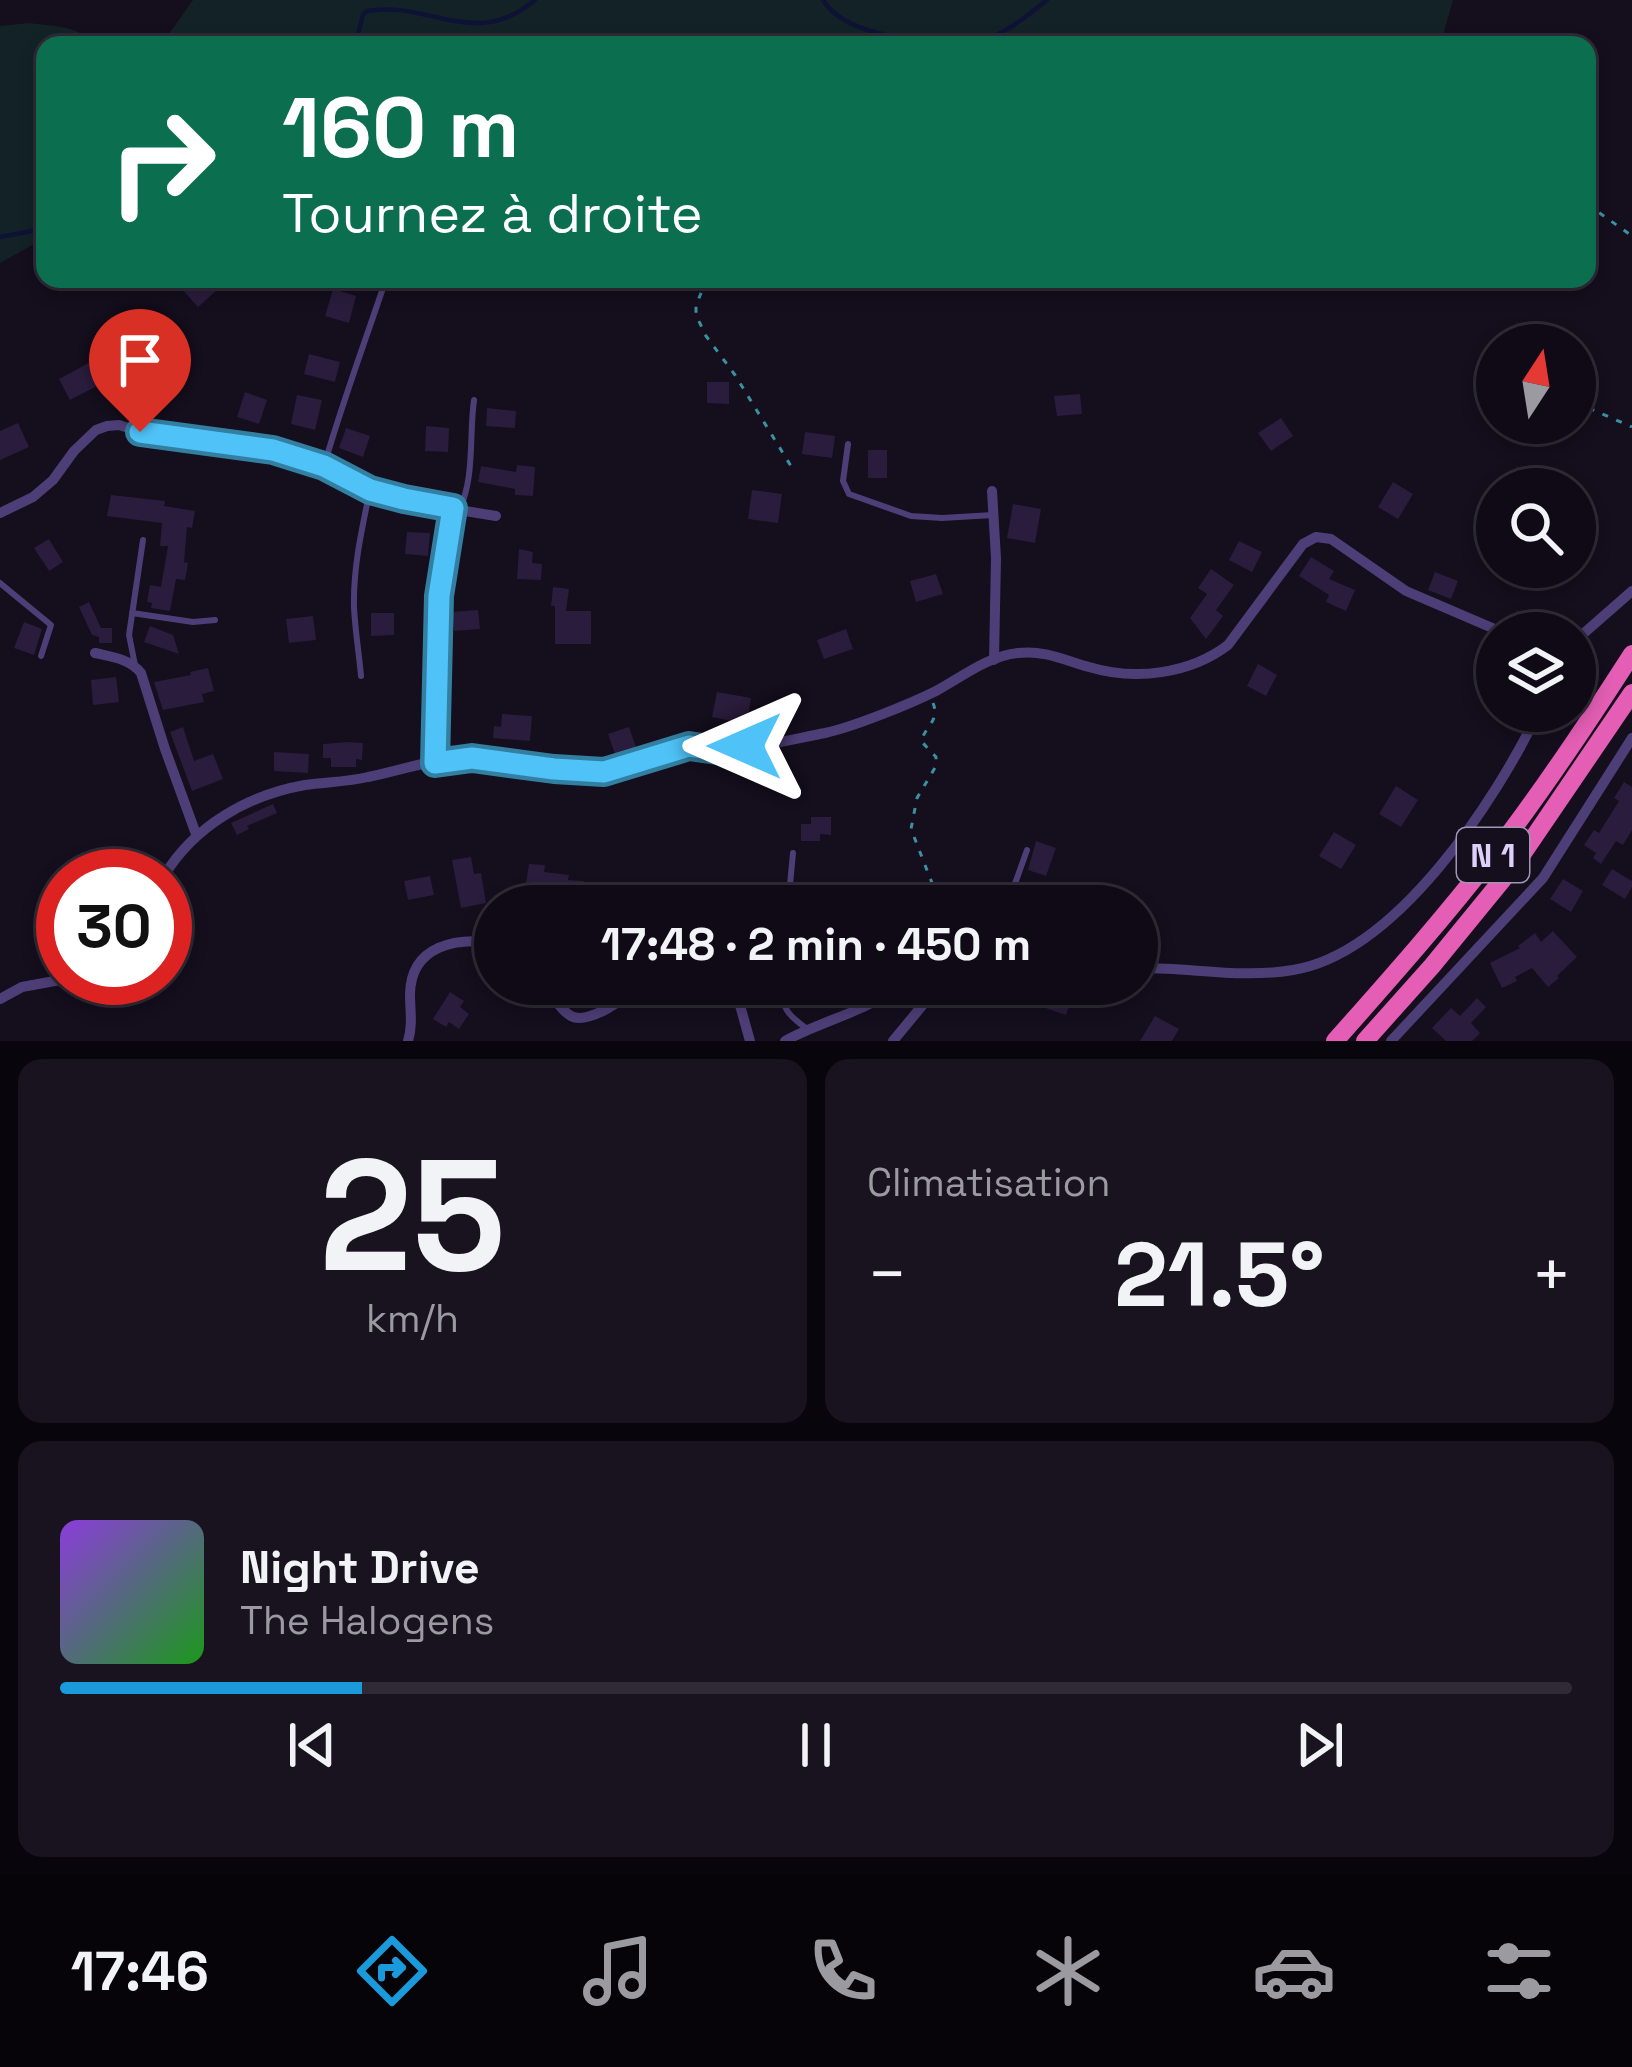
<!DOCTYPE html>
<html lang="fr">
<meta charset="utf-8">
<style>
:root{--surface:#0f0a16;--page:#18131f;--text:#f1f3f6;--muted:#9b9aa1;--line:#2f2b35;--accent:#1a9adb}
body{margin:0;font-family:"Space Grotesk",sans-serif;background:var(--page);color:var(--text);height:100vh;display:flex;flex-direction:column;font-size:45px;white-space:nowrap}
*{box-sizing:border-box;margin:0}
p{font-size:39px;color:var(--muted)}
.icon{flex:none;width:66px;height:66px;fill:none;stroke:currentColor;stroke-width:2;stroke-linecap:round;stroke-linejoin:round}
.map{position:relative;height:1041px;overflow:hidden}
.side{display:flex;flex-direction:column;gap:18px;padding:18px;background:#08060c;flex:1}
.side>*{flex:none}
.banner{position:absolute;left:36px;top:36px;width:1560px;height:252px;border-radius:24px;box-shadow:0 6px 18px #0003,0 0 0 3px var(--line);background:#0b6e4f;color:#fff;overflow:hidden}
.needle{width:78px;rotate:12deg}
.controls{position:absolute;left:1476px;top:324px;display:grid;gap:24px}
.controls a{display:grid;place-items:center;width:120px;height:120px;border-radius:50%;background:var(--surface);box-shadow:0 6px 18px #0003,0 0 0 3px var(--line);font-size:60px}
.speed{position:absolute;left:36px;top:849px;display:flex;gap:24px;font-size:60px;font-weight:700;text-align:center}
.speed>*{display:grid;place-content:center;width:156px;height:156px;border-radius:50%;background:var(--surface);box-shadow:0 6px 18px #0003,0 0 0 3px var(--line);line-height:1}
.speed .limit{border:18px solid #d22;background:#fff;color:#111}
.pin{position:absolute;display:grid;place-items:center;width:102px;height:102px;color:#fff;margin:-123px -51px;border-radius:50% 50% 50% 0;rotate:-45deg;box-shadow:0 0 12px #0007}
.pin .icon{rotate:45deg}
.me{position:absolute;width:132px;margin:-66px;rotate:270deg;stroke-linejoin:round;filter:drop-shadow(0 0 9px #0008)}
.turn{display:flex;align-items:center;gap:42px;height:252px;padding:0 48px;font-size:54px}
.turn .icon{width:156px;height:156px;stroke-width:2.5}
.turn b{display:block;font-size:84px;line-height:102px}
.big{font-size:90px;font-weight:600;line-height:1.1}
.side .card{flex:1;display:flex;flex-direction:column;justify-content:center;gap:18px;min-width:0;padding:0 42px;border-radius:24px;background:var(--page)}
.side .dial{align-items:center;gap:0}
.dial b{font-size:156px;line-height:1}
.song{display:flex;align-items:center;gap:36px}
.cover{width:144px;height:144px;border-radius:18px;background:linear-gradient(135deg,hsl(270 70% 55%),hsl(120 70% 35%))}
.played{height:12px;border-radius:6px;background:linear-gradient(90deg,var(--accent) 20%,var(--line) 20%)}
.keys{display:flex;justify-content:space-around;direction:ltr}
.heat{display:flex;justify-content:space-between;align-items:center;font-size:66px;direction:ltr}
.side .tiles{flex:1;display:grid;gap:18px;grid-template-columns:1fr 1fr}
.card:last-child{grid-column:span 2}
.trip{position:absolute;left:474px;top:885px;width:684px;height:120px;border-radius:60px;background:var(--surface);box-shadow:0 6px 18px #0003,0 0 0 3px var(--line);font-weight:600;line-height:120px;text-align:center}
.tab-bar{display:flex;height:192px;justify-content:space-around;align-items:center;background:#060409;color:var(--muted)}
.tab-bar .icon{width:84px;height:84px}
.tab-bar .on{color:var(--accent)}
.tab-bar b{font-size:54px;color:var(--text)}
.map>svg:first-child{display:block}
.green{fill:#122226}
.lines{fill:none;stroke-linecap:round;stroke-linejoin:round}
.stream{stroke:#0e1336;stroke-width:4.5}
.building{fill:#2a1c3c}
.path{stroke:#3b90a2;stroke-width:3;stroke-dasharray:6 9;stroke-linecap:butt}
.service{stroke:#4e3e77;stroke-width:6}
.minor{stroke:#4e3e77;stroke-width:10}
.trunk{stroke:#e35eb4;stroke-width:18}
.route-casing{stroke:#337fa1;stroke-width:30}
.route{stroke:#4fc3f7;stroke-width:21}
.labels{text-anchor:middle;stroke-width:12;stroke-linejoin:round;paint-order:stroke}
.shield{fill:#140e1d;stroke:#a196b7;stroke-width:3}
.shield-label{font-size:33px;font-weight:bold;fill:#ded0f9}
</style>
<div class="map">
<svg width="1632" height="1041" viewBox="0 0 1632 1041">
<rect width="100%" height="100%" fill="#140e1d"/>
<g class="green">
<polygon points="193,0 1453,0 1444,32 1431,45 715,45 709,43 687,45 161,45"/>
<path d="M 29,23 C 50,26 82,25 93,45 L 45,45 L 45,238 L 0,263 L 0,26 Z"/>
</g>
<g class="lines">
<g class="stream">
<path d="M 823,0 C 845,37 921,41 960,45"/>
<path d="M 355,45 L 363,15 L 367,11 C 430,0 475,51 535,0"/>
<path d="M 960,45 C 1000,39 1017,24 1047,0"/>
<polyline points="0,237 37,230 45,223"/>
</g>
</g>
<g class="building">
<polygon points="196,279 211,279 219,288 198,307 183,290"/>
<polygon points="333,289 356,296 349,323 325,316"/>
<polygon points="120,333 130,360 93,374 99,385 70,400 59,379 100,357 95,343"/>
<polygon points="309,354 340,362 335,382 304,374"/>
<polygon points="707,382 729,382 729,404 707,403"/>
<polygon points="245,392 267,400 259,424 237,417"/>
<polygon points="1080,394 1082,414 1057,416 1054,396"/>
<polygon points="297,395 322,400 315,430 291,424"/>
<polygon points="487,408 516,411 515,428 486,426"/>
<polygon points="1281,418 1293,436 1271,451 1258,433"/>
<polygon points="18,423 29,447 0,460 0,431"/>
<polygon points="426,426 449,428 448,452 425,451"/>
<polygon points="346,428 370,436 363,457 339,448"/>
<polygon points="805,432 835,436 832,458 802,454"/>
<rect x="868" y="450" width="19" height="28"/>
<polygon points="517,465 535,467 533,496 515,495 515,489 478,482 481,466 516,472"/>
<polygon points="1393,482 1413,494 1398,519 1378,507"/>
<polygon points="752,490 782,494 778,523 748,519"/>
<polygon points="111,495 165,501 164,506 195,511 192,528 187,527 184,562 188,563 185,580 176,579 170,611 151,608 152,603 147,602 150,585 161,587 168,546 160,546 162,523 107,516"/>
<polygon points="1013,504 1041,509 1035,543 1007,538"/>
<polygon points="407,532 430,533 428,556 405,554"/>
<polygon points="49,539 63,562 49,571 34,548"/>
<polygon points="1239,541 1262,552 1252,572 1229,560"/>
<polygon points="519,549 533,552 532,563 542,564 541,580 517,579"/>
<polygon points="1311,557 1334,571 1329,579 1355,590 1346,611 1326,602 1329,595 1299,576"/>
<polygon points="1211,569 1234,585 1216,610 1223,616 1206,639 1190,618 1207,594 1198,588"/>
<polygon points="1435,572 1458,581 1451,599 1428,590"/>
<polygon points="936,574 943,594 916,602 910,581"/>
<polygon points="553,587 569,589 566,611 591,611 591,644 555,644 555,606 551,606"/>
<polygon points="89,602 101,628 112,628 112,643 99,643 99,637 92,635 79,607"/>
<polygon points="478,610 480,629 454,631 452,612"/>
<polygon points="371,613 394,613 394,635 371,636"/>
<polygon points="313,616 316,640 289,643 286,619"/>
<polygon points="24,622 42,629 34,655 14,648"/>
<polygon points="150,626 173,635 179,654 144,642"/>
<polygon points="846,629 853,649 824,659 817,640"/>
<polygon points="1258,664 1277,675 1266,696 1247,686"/>
<polygon points="208,668 214,691 202,694 204,702 163,710 154,682 191,675 190,672"/>
<polygon points="116,677 119,702 93,705 91,680"/>
<polygon points="717,692 751,698 747,724 712,717"/>
<polygon points="502,714 532,716 530,741 493,738 494,726 501,727"/>
<polygon points="183,727 194,761 213,754 223,779 192,791 170,732"/>
<polygon points="629,727 637,750 616,757 608,734"/>
<polygon points="347,742 363,743 362,760 356,759 356,767 331,767 331,758 323,758 323,744"/>
<polygon points="274,752 309,754 308,773 274,771"/>
<polygon points="1624,782 1632,787 1632,830 1623,845 1616,841 1601,864 1593,858 1596,853 1584,845 1594,830 1599,833 1619,801 1614,798"/>
<polygon points="1396,786 1418,800 1401,827 1379,814"/>
<polygon points="273,804 277,813 247,826 249,829 237,835 231,823"/>
<polygon points="811,817 831,817 831,835 820,834 820,841 801,841 801,824 811,824"/>
<polygon points="1334,832 1356,845 1341,869 1319,856"/>
<polygon points="1036,841 1056,848 1046,876 1028,870"/>
<polygon points="471,857 474,874 481,873 486,903 461,908 452,860"/>
<polygon points="529,864 545,865 544,872 569,875 568,880 584,881 580,906 541,906 523,903"/>
<polygon points="1612,869 1632,881 1632,887 1625,899 1602,885"/>
<polygon points="430,876 434,895 408,900 404,881"/>
<polygon points="1563,879 1583,891 1571,912 1550,899"/>
<polygon points="1553,931 1577,957 1557,976 1559,978 1548,987 1532,968 1515,977 1517,981 1502,988 1490,963 1520,948 1518,946 1535,933 1541,942"/>
<polygon points="1040,984 1056,984 1074,990 1066,1015 1034,1004"/>
<polygon points="450,992 464,1001 460,1007 469,1014 459,1029 449,1022 446,1027 433,1019"/>
<polygon points="1477,998 1486,1007 1471,1023 1480,1033 1472,1041 1446,1041 1432,1028 1451,1008 1460,1016"/>
<polygon points="1155,1016 1179,1029 1172,1041 1140,1041"/>
</g>
<g class="lines">
<g class="path">
<polyline points="1587,204 1632,236"/>
<polyline points="707,279 696,305 696,315 706,336 735,375 794,471"/>
<polyline points="754,279 941,287 1067,284 1089,279"/>
<polyline points="1575,402 1632,427"/>
<path d="M 933,703 C 940,720 926,726 921,741 L 936,757 L 936,766 L 917,798 L 911,829 L 941,906"/>
</g>
<g class="service">
<polyline points="848,444 843,481 849,494 911,516 942,518 993,515"/>
<path d="M 324,466 C 342,403 365,342 386,279"/>
<path d="M 459,510 C 475,479 469,435 474,400"/>
<polyline points="0,583 51,625 41,656"/>
<polyline points="132,613 193,622 215,620"/>
<polyline points="135,665 129,635 143,540"/>
<path d="M 361,676 C 359,653 355,630 354,607 C 353,568 362,528 370,490"/>
<polyline points="788,906 793,853"/>
<polyline points="1007,906 1027,850"/>
<path d="M 781,984 C 781,1008 788,1015 807,1029"/>
</g>
<g class="minor">
<polyline points="992,491 996,558 994,660"/>
<polyline points="0,513 33,497 53,480 74,451 96,430 107,426 119,425 154,436 273,450 324,466 370,490 404,499 436,503 459,510 496,516"/>
<polyline points="1575,641 1632,591"/>
<path d="M 95,653 C 113,657 130,659 141,673 L 165,749 L 196,834"/>
<polyline points="435,763 439,596 453,507"/>
<path d="M 164,876 C 194,826 248,795 305,785 C 326,782 347,782 368,777 C 402,770 441,756 476,758 C 518,760 560,776 603,772 C 632,769 661,747 690,746 C 699,745 708,750 717,750 C 750,750 793,739 825,733 C 853,727 910,704 936,691 C 962,677 988,656 1018,653 C 1045,650 1064,660 1089,667 C 1135,681 1190,674 1228,645 L 1303,544 L 1316,537 L 1331,539 L 1406,591 L 1504,633"/>
<path d="M 1137,968 C 1189,967 1241,979 1293,970 C 1397,953 1496,800 1539,711"/>
<path d="M 545,984 C 552,994 560,1010 571,1016 C 589,1026 629,995 644,984"/>
<polyline points="734,984 750,1041"/>
<polyline points="0,999 22,987 71,978"/>
<path d="M 408,1041 C 413,1024 410,1011 410,994 C 411,945 457,937 495,943"/>
<path d="M 785,1041 C 822,1020 868,1012 900,984"/>
<polyline points="893,1041 940,984"/>
<polyline points="1391,1041 1543,878 1632,738"/>
</g>
<g class="trunk">
<path d="M 1335,1041 C 1390,979 1445,917 1496,851 C 1545,788 1589,721 1632,654"/>
<polyline points="1365,1041 1432,966 1517,862 1632,693"/>
</g>
</g>
<g class="lines">
<g class="route-casing">
<polyline id="route" points="140,432 273,450 324,466 370,490 404,499 453,508 439,596 435,763 472,758 554,769 604,772 689,746 717,750 745,746"/>
</g>
<use href="#route" class="route"/>
</g>
<g class="labels">
<rect class="shield" x="1457" y="828" width="72" height="54" rx="9"/>
<g class="shield-label">
<text x="1493" y="867">N 1</text>
</g>
</g>
</svg>
<div class="controls">
<a><svg class="needle" viewBox="-14 -14 28 28"><path d="M0-13l5 13h-10z" fill="#e53935"/><path d="M0 13l5-13h-10z" fill="#9b9aa1"/></svg></a>
<a><svg class="icon" aria-label="search" viewBox="0 0 24 24"><circle cx="10" cy="10" r="6"/><path d="M15 15l6 6"/></svg></a>
<a><svg class="icon" aria-label="layers" viewBox="0 0 24 24"><path d="M12 4l9 5-9 5-9-5zM3 14l9 5 9-5"/></svg></a>
</div>
<div class="speed"><div class="limit">30</div></div>
<div class="pin" style="left:140px;top:432px;background:#d93025"><svg class="icon" aria-label="arrive" viewBox="0 0 24 24"><path d="M6 21V4h12l-3 4 3 4H6"/></svg></div>
<svg class="me" style="left:745px;top:746px" viewBox="-20 -20 40 40"><path d="M0-17L14 15 0 8-14 15z" fill="#4fc3f7" stroke="#fff" stroke-width="4"/></svg>
<div class="trip">17:48 · 2 min · 450 m</div>
<div class="banner">
<div class="turn"><svg class="icon" aria-label="right" viewBox="0 0 24 24"><path d="M7 20v-9h11M14 6l5 5-5 5"/></svg><div><b>160 m</b>Tournez à droite</div></div>
</div>
</div>
<section class="side">
<div class="tiles">
<div class="card dial"><b>25</b><p>km/h</p></div>
<div class="card"><p>Climatisation</p>
<div class="heat"><a>−</a><b class="big">21.5°</b><a>+</a></div>
</div>
<div class="card">
<div class="song"><i class="cover"></i><div><b>Night Drive</b><p>The Halogens</p></div></div>
<div class="played"></div>
<div class="keys"><svg class="icon" aria-label="previous" viewBox="0 0 24 24"><path d="M18 5L8 12l10 7zM5 5v14"/></svg><svg class="icon" aria-label="pause" viewBox="0 0 24 24"><path d="M8 5v14M16 5v14"/></svg><svg class="icon" aria-label="next" viewBox="0 0 24 24"><path d="M6 5l10 7-10 7zM19 5v14"/></svg></div>
</div>
</div>
</section>
<nav class="tab-bar">
<b>17:46</b>
<svg class="icon on" aria-label="directions" viewBox="0 0 24 24"><path d="M12 3l9 9-9 9-9-9zM9 14v-3h6M13 9l2 2-2 2"/></svg>
<svg class="icon" aria-label="music" viewBox="0 0 24 24"><path d="M9 18V5l10-2v13"/><circle cx="6" cy="18" r="3"/><circle cx="16" cy="16" r="3"/></svg>
<svg class="icon" aria-label="phone" viewBox="0 0 24 24"><path d="M5 4h4l2 5-3 2q2 4 5 5l2-3 5 2v4C11 20 4 13 5 4z"/></svg>
<svg class="icon" aria-label="climate" viewBox="0 0 24 24"><path d="M12 3v18M4 7l16 10M4 17L20 7"/></svg>
<svg class="icon" aria-label="car" viewBox="0 0 24 24"><path d="M5 17H2v-5l4-1 3-4h7l3 4 3 1v5h-3M9 17h6M6 11h13"/><circle cx="7" cy="17" r="2"/><circle cx="17" cy="17" r="2"/></svg>
<svg class="icon" aria-label="filters" viewBox="0 0 24 24"><path d="M4 7h16M4 17h16"/><circle cx="9" cy="7" r="2"/><circle cx="15" cy="17" r="2"/></svg>
</nav>
